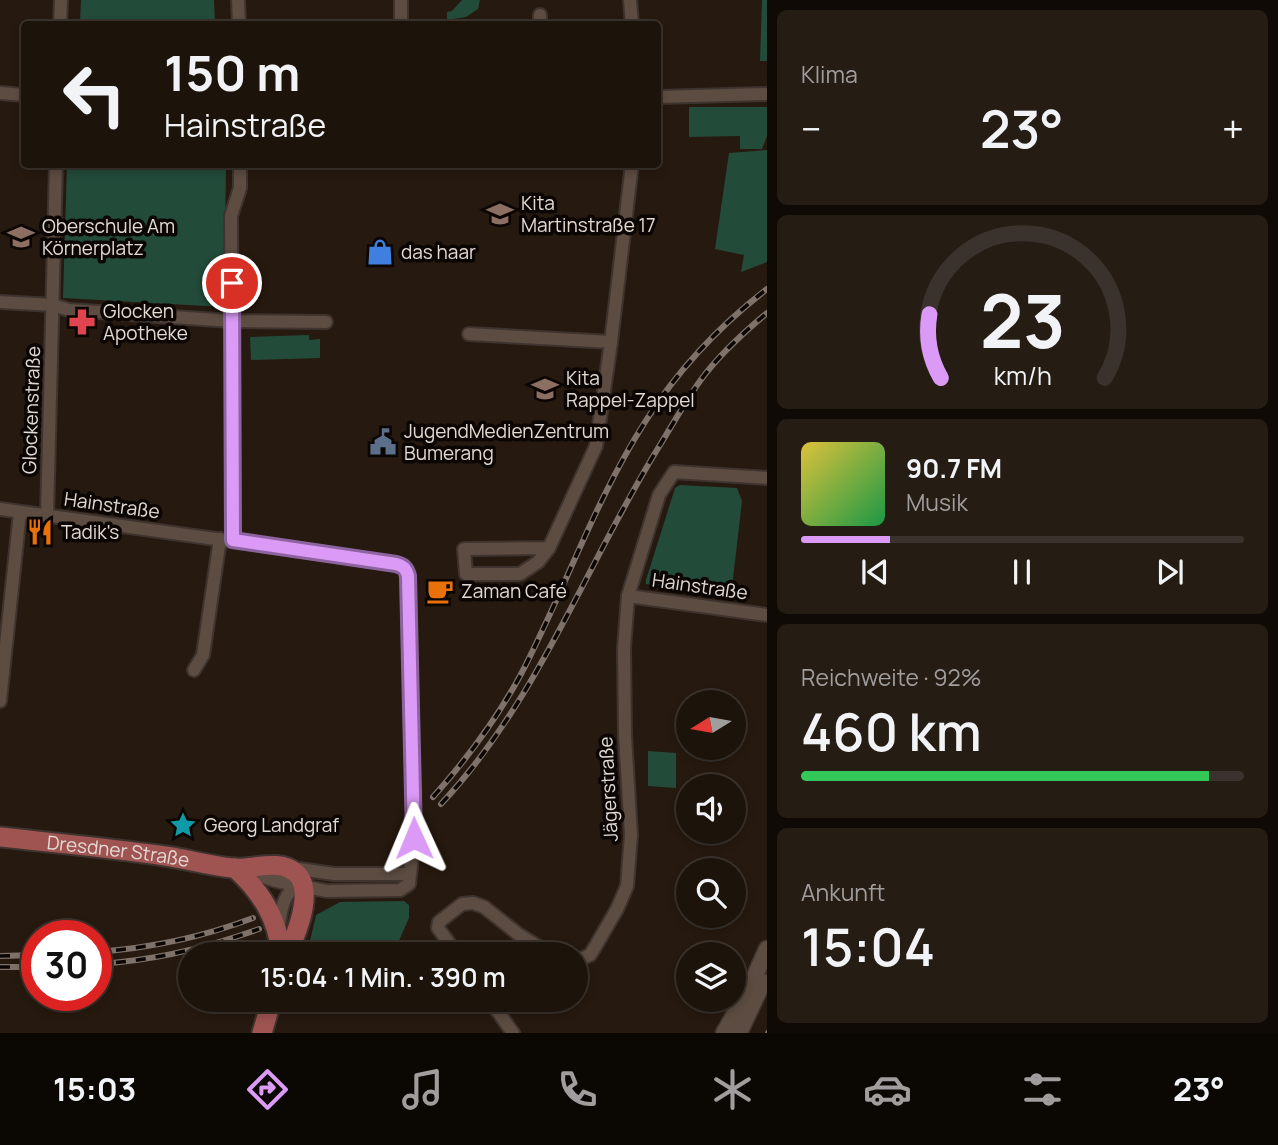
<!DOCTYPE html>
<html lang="de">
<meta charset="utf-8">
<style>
:root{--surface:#1c130b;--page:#251c14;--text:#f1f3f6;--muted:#a09e9d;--line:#3a322c;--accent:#da9af6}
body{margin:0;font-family:Manrope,sans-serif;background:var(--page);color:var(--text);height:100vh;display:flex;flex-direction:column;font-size:26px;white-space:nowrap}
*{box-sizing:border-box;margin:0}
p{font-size:23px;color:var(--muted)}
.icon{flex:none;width:38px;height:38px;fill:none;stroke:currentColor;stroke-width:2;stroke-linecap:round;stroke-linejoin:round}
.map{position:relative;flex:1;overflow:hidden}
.panel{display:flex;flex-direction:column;gap:10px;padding:10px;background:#0f0a06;width:511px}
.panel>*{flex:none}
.banner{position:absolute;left:21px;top:21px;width:640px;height:147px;border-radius:7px;box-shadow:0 4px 10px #0003,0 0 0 2px var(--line);background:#1c130b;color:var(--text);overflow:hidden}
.needle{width:46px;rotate:259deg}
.controls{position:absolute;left:676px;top:690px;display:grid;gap:14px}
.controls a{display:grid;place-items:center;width:70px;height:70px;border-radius:50%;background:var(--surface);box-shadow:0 4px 10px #0003,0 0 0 2px var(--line);font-size:35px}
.speed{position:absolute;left:21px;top:920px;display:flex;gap:14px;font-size:35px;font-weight:700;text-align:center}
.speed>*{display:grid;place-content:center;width:91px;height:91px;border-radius:50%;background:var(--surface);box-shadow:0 4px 10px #0003,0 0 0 2px var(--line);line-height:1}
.speed .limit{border:10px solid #d22;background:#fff;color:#111}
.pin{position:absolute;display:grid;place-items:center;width:60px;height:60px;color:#fff;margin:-30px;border:4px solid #fff;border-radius:50%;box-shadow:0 2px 7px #0007}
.me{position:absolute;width:77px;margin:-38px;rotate:359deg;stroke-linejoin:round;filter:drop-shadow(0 0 5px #0008)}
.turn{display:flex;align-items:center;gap:24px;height:147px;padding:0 28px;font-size:32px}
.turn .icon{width:91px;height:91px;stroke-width:2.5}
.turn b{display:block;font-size:49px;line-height:60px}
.big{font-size:52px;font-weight:600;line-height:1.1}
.panel .card{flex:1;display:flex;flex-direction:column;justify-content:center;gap:10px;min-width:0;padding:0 24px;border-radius:10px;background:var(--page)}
.panel .dial{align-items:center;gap:0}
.dial svg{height:182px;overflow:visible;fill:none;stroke:var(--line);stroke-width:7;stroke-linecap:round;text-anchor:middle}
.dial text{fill:var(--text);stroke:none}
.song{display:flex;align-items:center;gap:21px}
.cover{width:84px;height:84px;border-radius:10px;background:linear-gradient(135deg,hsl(50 70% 55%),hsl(140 70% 35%))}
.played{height:7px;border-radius:4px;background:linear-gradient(90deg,var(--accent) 20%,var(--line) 20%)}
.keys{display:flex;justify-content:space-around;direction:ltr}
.heat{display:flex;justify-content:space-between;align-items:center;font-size:38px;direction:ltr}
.charge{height:10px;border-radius:5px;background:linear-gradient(90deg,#34c759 92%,var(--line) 0)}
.trip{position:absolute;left:178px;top:942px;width:410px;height:70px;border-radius:35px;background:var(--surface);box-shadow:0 4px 10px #0003,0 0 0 2px var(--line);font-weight:600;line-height:70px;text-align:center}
.tab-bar{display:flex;height:112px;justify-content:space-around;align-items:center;background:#0b0804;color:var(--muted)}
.tab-bar .icon{width:49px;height:49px}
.tab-bar .on{color:var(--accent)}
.tab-bar b{font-size:32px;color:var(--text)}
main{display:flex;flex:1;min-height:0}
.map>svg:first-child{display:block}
.green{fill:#234b3a}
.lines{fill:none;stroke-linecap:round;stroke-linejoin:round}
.minor-casing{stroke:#3e332e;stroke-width:16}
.secondary-casing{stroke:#3e332e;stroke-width:19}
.primary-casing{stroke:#3e332e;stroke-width:23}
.minor{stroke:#5c4c41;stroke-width:12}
.secondary{stroke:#5c4c41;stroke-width:16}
.primary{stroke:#9f5452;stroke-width:19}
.tram{stroke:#7e726a;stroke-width:2}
.rail-casing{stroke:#7e726a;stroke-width:6}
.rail{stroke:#0b0603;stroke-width:3.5;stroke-dasharray:10;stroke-linecap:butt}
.route-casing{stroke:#8e64a0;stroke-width:18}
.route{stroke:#da9af6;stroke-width:12}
.labels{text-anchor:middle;stroke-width:7;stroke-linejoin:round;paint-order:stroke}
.poi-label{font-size:19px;fill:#e3d9d3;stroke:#0b0603;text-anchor:start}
.street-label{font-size:19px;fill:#e3d9d3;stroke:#0b0603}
</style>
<main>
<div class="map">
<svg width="767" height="1033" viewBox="0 0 767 1033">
<rect width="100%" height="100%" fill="#26190f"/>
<g class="green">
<polygon points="81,0 214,0 215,24 80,24"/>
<polygon points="462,0 480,0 478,9 466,17 447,20 447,12 452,11"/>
<polygon points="762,0 767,0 767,61 760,61"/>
<polygon points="689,107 767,107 767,136 762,149 740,149 740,136 689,137"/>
<polygon points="767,150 767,262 741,272 744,255 715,249 729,153"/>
<polygon points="67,165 226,165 224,307 63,298"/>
<polygon points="309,335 309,340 320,339 320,358 251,360 250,337"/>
<polygon points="680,485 737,488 742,501 731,596 646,584 646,580 675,488"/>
<polygon points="648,751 676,753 676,788 648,786"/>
<polygon points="404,901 409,905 409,918 393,954 307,954 316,915 340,902"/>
</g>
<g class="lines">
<g class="minor-casing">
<g id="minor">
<polyline points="238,0 239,24"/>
<polyline points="401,0 401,24"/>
<polyline points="630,0 632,24"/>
<polyline points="540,15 540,24"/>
<polyline points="60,24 61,0"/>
<polyline points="0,93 24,95"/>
<polyline points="658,97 767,94"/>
<polyline points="0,302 53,305 69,310 232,321 326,322"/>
<polyline points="469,334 611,342"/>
<path d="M 0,509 L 395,564 C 403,566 406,568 408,576 L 414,838 L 409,884 L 400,890 L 327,891 L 276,881 L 245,871"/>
<polyline points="47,516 56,164"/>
<polyline points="233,540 231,216 240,188 240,164"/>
<polyline points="549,548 464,549 466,574 520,574 538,562 549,548 596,446 611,342 632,164"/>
<polyline points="628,596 767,615"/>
<polyline points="194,670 203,655 220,539"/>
<polyline points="0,701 20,512"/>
<polyline points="292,868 334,874 410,874"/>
<path d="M 278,930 C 281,912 282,893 300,883"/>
<polyline points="457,954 438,928 439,922 462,904 473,903 484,907 518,934 550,954"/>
<polyline points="557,954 567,954"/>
<polyline points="576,961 590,955 595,947 617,909 627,886 631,835 625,736 624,648 628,596 659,495 674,472 767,478"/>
<polyline points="489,999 513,1033"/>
</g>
</g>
<g class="secondary-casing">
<g id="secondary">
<polyline points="724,1033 749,989 767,949"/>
<polyline points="739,1033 763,982"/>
</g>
</g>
<g class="primary-casing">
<g id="primary">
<path id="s1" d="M 0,837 C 55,843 110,848 165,856 C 187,859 210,866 233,868 C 253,870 279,858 296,873 C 315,890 296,935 287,954"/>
<path d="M 235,868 C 261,892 278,918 281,954"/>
<polyline points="262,1033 272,999"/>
</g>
</g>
<use href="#minor" class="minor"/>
<use href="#secondary" class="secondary"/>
<use href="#primary" class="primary"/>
<polyline class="tram" points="766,1033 767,1031"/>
<g class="rail-casing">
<g id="rail">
<path d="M 433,797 C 467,759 496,720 520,676 C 564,592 594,502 645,422 C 677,371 719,326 767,289"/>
<path d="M 441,804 C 538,701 586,564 660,445 C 673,424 685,402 700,381 C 718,356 743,333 767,313"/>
<path d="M 96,952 C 151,948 203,937 253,918"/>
<polyline points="0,956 37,955"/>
<path d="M 96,964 C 152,961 206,948 259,929"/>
<polyline points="0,967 37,967"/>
</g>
</g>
<use href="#rail" class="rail"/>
</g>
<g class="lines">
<g class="route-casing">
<path id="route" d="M 232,283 L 233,540 L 396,564 C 403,566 406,568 408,576 L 414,838"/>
</g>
<use href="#route" class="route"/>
</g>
<defs>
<g id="school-bare" transform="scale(2.1)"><path d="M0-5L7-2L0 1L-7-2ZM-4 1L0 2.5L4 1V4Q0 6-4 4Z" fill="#8d6e63" stroke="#0b0603" stroke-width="2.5" paint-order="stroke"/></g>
<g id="shop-bare" transform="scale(2.1)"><path d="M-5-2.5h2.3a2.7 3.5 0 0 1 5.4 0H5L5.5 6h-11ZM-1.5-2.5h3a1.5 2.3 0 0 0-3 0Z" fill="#3f7fe0" stroke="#0b0603" stroke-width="2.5" paint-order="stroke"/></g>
<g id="pharmacy-bare" transform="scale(2.1)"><path d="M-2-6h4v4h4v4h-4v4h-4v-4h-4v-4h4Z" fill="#e0444e" stroke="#0b0603" stroke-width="2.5" paint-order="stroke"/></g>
<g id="civic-bare" transform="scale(2.1)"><path d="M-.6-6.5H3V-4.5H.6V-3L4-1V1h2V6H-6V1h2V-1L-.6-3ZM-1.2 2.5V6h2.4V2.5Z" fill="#5c6f8a" stroke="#0b0603" stroke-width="2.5" paint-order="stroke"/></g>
<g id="restaurant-bare" transform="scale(2.1)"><path d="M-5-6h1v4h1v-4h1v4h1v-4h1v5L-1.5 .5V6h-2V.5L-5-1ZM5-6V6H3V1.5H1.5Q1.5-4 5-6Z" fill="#e8710a" stroke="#0b0603" stroke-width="2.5" paint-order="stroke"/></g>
<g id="cafe-bare" transform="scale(2.1)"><path d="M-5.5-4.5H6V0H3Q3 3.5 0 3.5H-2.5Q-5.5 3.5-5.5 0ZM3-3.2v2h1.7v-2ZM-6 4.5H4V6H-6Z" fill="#e8710a" stroke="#0b0603" stroke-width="2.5" paint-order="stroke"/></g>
<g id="sight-bare" transform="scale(2.1)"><path d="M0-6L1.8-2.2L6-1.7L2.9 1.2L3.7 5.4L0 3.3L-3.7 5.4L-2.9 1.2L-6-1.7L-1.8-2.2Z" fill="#0f9aa8" stroke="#0b0603" stroke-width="2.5" paint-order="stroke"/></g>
</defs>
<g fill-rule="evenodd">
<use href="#school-bare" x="500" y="214"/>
<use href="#school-bare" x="21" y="237"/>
<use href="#shop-bare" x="380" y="252"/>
<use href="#pharmacy-bare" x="82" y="322"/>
<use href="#school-bare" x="545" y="389"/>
<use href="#civic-bare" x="383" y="442"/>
<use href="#restaurant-bare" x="40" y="532"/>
<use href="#cafe-bare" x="440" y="591"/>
<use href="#sight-bare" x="183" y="825"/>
</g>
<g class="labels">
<g class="poi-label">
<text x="521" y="210">Kita<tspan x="521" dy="22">Martinstraße 17</tspan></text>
<text x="42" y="233">Oberschule Am<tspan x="42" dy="22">Körnerplatz</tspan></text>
<text x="401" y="259">das haar</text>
<text x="103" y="318">Glocken<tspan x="103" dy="22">Apotheke</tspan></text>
<text x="566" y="385">Kita<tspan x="566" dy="22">Rappel-Zappel</tspan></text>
<text x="404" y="438">JugendMedienZentrum<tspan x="404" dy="22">Bumerang</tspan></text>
<text x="61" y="539">Tadik's</text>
<text x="461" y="598">Zaman Café</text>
<text x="204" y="832">Georg Landgraf</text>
</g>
<g class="street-label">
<text transform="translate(31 410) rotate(-88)" y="7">Glockenstraße</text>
<text transform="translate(112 505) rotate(8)" y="7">Hainstraße</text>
<text transform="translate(700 586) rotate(8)" y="7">Hainstraße</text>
<text transform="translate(608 789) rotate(-93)" y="7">Jägerstraße</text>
<text dy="7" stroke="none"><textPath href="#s1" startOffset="119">Dresdner Straße</textPath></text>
</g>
</g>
</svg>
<div class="controls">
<a><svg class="needle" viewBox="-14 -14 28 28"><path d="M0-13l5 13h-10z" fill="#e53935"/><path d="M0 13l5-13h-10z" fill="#a09e9d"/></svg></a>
<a><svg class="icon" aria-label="sound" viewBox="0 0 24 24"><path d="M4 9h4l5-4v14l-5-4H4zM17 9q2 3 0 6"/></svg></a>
<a><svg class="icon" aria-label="search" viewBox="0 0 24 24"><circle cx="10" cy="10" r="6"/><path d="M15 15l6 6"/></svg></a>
<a><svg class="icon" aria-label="layers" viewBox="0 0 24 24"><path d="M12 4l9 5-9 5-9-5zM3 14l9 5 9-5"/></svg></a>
</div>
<div class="speed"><div class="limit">30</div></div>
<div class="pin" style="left:232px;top:283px;background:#d93025"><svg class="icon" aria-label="arrive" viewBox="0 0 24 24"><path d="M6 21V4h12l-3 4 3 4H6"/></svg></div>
<svg class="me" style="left:414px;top:838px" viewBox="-20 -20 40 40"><path d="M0-17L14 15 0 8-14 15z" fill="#da9af6" stroke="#fff" stroke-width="4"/></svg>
<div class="trip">15:04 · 1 Min. · 390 m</div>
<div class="banner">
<div class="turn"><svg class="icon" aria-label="left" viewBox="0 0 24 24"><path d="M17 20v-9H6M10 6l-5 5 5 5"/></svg><div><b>150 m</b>Hainstraße</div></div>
</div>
</div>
<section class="panel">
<div class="card"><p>Klima</p>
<div class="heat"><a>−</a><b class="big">23°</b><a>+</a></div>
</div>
<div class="card dial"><svg viewBox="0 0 100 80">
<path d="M14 69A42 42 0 1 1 86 69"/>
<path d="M14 69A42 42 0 0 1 9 41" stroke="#da9af6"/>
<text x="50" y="56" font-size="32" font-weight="700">23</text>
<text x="50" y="72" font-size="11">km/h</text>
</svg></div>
<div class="card">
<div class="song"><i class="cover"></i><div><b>90.7 FM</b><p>Musik</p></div></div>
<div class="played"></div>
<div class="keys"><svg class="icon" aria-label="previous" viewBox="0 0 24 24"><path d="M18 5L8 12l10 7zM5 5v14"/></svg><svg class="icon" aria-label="pause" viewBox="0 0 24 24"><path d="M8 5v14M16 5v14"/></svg><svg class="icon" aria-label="next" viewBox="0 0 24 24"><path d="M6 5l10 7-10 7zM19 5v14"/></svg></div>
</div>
<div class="card"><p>Reichweite · 92%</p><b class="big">460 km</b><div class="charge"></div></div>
<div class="card"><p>Ankunft</p><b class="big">15:04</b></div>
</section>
</main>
<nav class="tab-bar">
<b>15:03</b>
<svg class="icon on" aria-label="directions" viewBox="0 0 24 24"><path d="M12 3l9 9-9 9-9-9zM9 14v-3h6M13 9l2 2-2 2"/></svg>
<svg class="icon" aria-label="music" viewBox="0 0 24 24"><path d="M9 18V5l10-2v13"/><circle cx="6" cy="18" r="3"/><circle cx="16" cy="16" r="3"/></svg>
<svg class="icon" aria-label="phone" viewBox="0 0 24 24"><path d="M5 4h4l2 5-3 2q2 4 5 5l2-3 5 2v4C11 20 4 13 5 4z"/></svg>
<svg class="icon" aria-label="climate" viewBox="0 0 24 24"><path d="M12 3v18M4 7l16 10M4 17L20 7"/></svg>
<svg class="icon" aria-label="car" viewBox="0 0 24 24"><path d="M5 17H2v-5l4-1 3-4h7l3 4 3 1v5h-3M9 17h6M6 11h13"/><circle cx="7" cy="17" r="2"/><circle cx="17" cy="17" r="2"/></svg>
<svg class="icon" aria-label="filters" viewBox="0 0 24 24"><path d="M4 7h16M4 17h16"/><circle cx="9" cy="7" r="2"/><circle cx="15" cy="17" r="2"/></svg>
<b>23°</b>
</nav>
